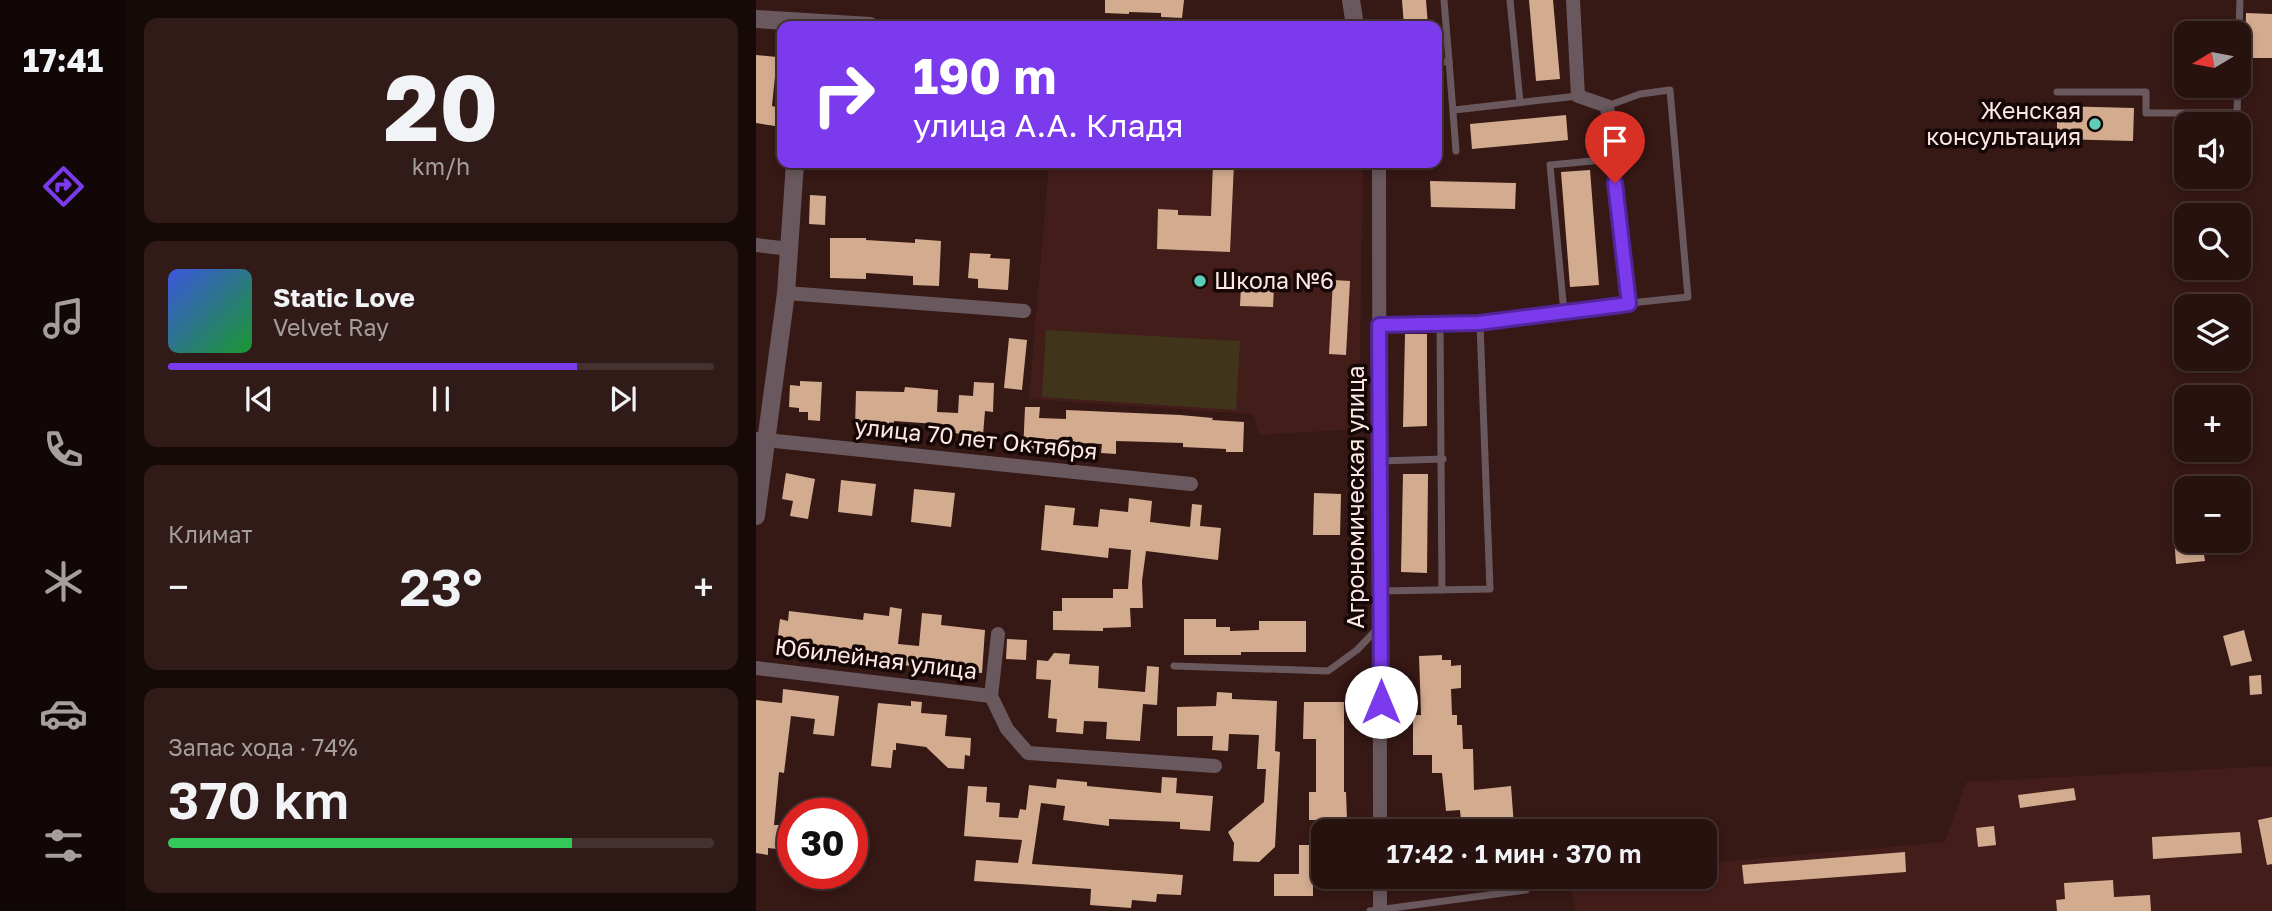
<!DOCTYPE html>
<html lang="ru">
<meta charset="utf-8">
<style>
:root{--surface:#281210;--page:#301b19;--text:#f1f3f6;--muted:#a59e9f;--line:#443230;--accent:#7c3aed}
body{margin:0;font-family:"Golos Text",sans-serif;background:var(--page);color:var(--text);height:100vh;display:flex;flex-direction:column;font-size:26px;white-space:nowrap}
*{box-sizing:border-box;margin:0}
p{font-size:23px;color:var(--muted)}
.icon{flex:none;width:38px;height:38px;fill:none;stroke:currentColor;stroke-width:2;stroke-linecap:round;stroke-linejoin:round}
.map{position:relative;flex:1;overflow:hidden}
.sheet{display:flex;flex-direction:column;gap:18px;padding:18px;background:#160a09;width:630px}
.sheet>*{flex:none}
.hud{position:absolute;left:21px;top:21px;width:665px;height:147px;border-radius:14px;box-shadow:0 4px 10px #0003,0 0 0 2px var(--line);background:#7c3aed;color:#fff;overflow:hidden}
.needle{width:46px;rotate:260deg}
.controls{position:absolute;left:1418px;top:21px;display:grid;gap:14px}
.controls a{display:grid;place-items:center;width:77px;height:77px;border-radius:14px;background:var(--surface);box-shadow:0 4px 10px #0003,0 0 0 2px var(--line);font-size:35px}
.speed{position:absolute;left:21px;top:798px;display:flex;gap:14px;font-size:35px;font-weight:700;text-align:center}
.speed>*{display:grid;place-content:center;width:91px;height:91px;border-radius:50%;background:var(--surface);box-shadow:0 4px 10px #0003,0 0 0 2px var(--line);line-height:1}
.speed .limit{border:10px solid #d22;background:#fff;color:#111}
.pin{position:absolute;display:grid;place-items:center;width:60px;height:60px;color:#fff;margin:-72px -30px;border-radius:50% 50% 50% 0;rotate:-45deg;box-shadow:0 0 7px #0007}
.pin .icon{rotate:45deg}
.me{position:absolute;width:77px;margin:-38px;rotate:0deg;stroke-linejoin:round;filter:drop-shadow(0 0 5px #0008)}
.turn{display:flex;align-items:center;gap:24px;height:147px;padding:0 21px;font-size:32px}
.turn .icon{width:91px;height:91px;stroke-width:2.5}
.turn b{display:block;font-size:49px;line-height:60px}
.big{font-size:52px;font-weight:600;line-height:1.1}
.sheet .card{flex:1;display:flex;flex-direction:column;justify-content:center;gap:10px;min-width:0;padding:0 24px;border-radius:14px;background:var(--page)}
.sheet .dial{align-items:center;gap:0}
.dial b{font-size:91px;line-height:1}
.song{display:flex;align-items:center;gap:21px}
.cover{width:84px;height:84px;border-radius:10px;background:linear-gradient(135deg,hsl(230 70% 55%),hsl(130 70% 35%))}
.played{height:7px;border-radius:4px;background:linear-gradient(90deg,var(--accent) 75%,var(--line) 75%)}
.keys{display:flex;justify-content:space-around;direction:ltr}
.heat{display:flex;justify-content:space-between;align-items:center;font-size:38px;direction:ltr}
.charge{height:10px;border-radius:5px;background:linear-gradient(90deg,#34c759 74%,var(--line) 0)}
.trip{position:absolute;left:555px;top:819px;width:406px;height:70px;border-radius:14px;background:var(--surface);box-shadow:0 4px 10px #0003,0 0 0 2px var(--line);font-weight:600;line-height:70px;text-align:center}
main{display:flex;flex:1;min-height:0}
.tab-bar{display:flex;flex-direction:column;width:126px;justify-content:space-around;align-items:center;background:#100706;color:var(--muted)}
.tab-bar .icon{width:49px;height:49px}
.tab-bar .on{color:var(--accent)}
.tab-bar b{font-size:32px;color:var(--text)}
.map>svg:first-child{display:block}
.built{fill:#431d1a}
.green{fill:#40351b}
.building{fill:#d3ac90}
.lines{fill:none;stroke-linecap:round;stroke-linejoin:round}
.service{stroke:#69595e;stroke-width:7}
.minor{stroke:#69595e;stroke-width:14}
.tertiary{stroke:#69595e;stroke-width:18}
.route-casing{stroke:#51269a;stroke-width:18}
.route{stroke:#7c3aed;stroke-width:12}
.poi-dot{fill:#5dceb9;stroke:#150706;stroke-width:2.5}
.labels{text-anchor:middle;stroke-width:7;stroke-linejoin:round;paint-order:stroke}
.poi-label{font-size:23px;fill:#fee8e5;stroke:#150706;text-anchor:end}
.street-label{font-size:23px;fill:#fee8e5;stroke:#150706}
</style>
<main>
<nav class="tab-bar">
<b>17:41</b>
<svg class="icon on" aria-label="directions" viewBox="0 0 24 24"><path d="M12 3l9 9-9 9-9-9zM9 14v-3h6M13 9l2 2-2 2"/></svg>
<svg class="icon" aria-label="music" viewBox="0 0 24 24"><path d="M9 18V5l10-2v13"/><circle cx="6" cy="18" r="3"/><circle cx="16" cy="16" r="3"/></svg>
<svg class="icon" aria-label="phone" viewBox="0 0 24 24"><path d="M5 4h4l2 5-3 2q2 4 5 5l2-3 5 2v4C11 20 4 13 5 4z"/></svg>
<svg class="icon" aria-label="climate" viewBox="0 0 24 24"><path d="M12 3v18M4 7l16 10M4 17L20 7"/></svg>
<svg class="icon" aria-label="car" viewBox="0 0 24 24"><path d="M5 17H2v-5l4-1 3-4h7l3 4 3 1v5h-3M9 17h6M6 11h13"/><circle cx="7" cy="17" r="2"/><circle cx="17" cy="17" r="2"/></svg>
<svg class="icon" aria-label="filters" viewBox="0 0 24 24"><path d="M4 7h16M4 17h16"/><circle cx="9" cy="7" r="2"/><circle cx="15" cy="17" r="2"/></svg>
</nav>
<section class="sheet">
<div class="card dial"><b>20</b><p>km/h</p></div>
<div class="card">
<div class="song"><i class="cover"></i><div><b>Static Love</b><p>Velvet Ray</p></div></div>
<div class="played"></div>
<div class="keys"><svg class="icon" aria-label="previous" viewBox="0 0 24 24"><path d="M18 5L8 12l10 7zM5 5v14"/></svg><svg class="icon" aria-label="pause" viewBox="0 0 24 24"><path d="M8 5v14M16 5v14"/></svg><svg class="icon" aria-label="next" viewBox="0 0 24 24"><path d="M6 5l10 7-10 7zM19 5v14"/></svg></div>
</div>
<div class="card"><p>Климат</p>
<div class="heat"><a>−</a><b class="big">23°</b><a>+</a></div>
</div>
<div class="card"><p>Запас хода · 74%</p><b class="big">370 km</b><div class="charge"></div></div>
</section>
<div class="map">
<svg width="1516" height="911" viewBox="0 0 1516 911">
<rect width="100%" height="100%" fill="#361815"/>
<g class="built">
<polygon points="293,163 607,163 603,429 503,435 497,414 273,399"/>
<polygon points="1516,766 1516,911 819,911 813,877 948,877 949,863 1189,842 1210,782"/>
</g>
<polygon class="green" points="290,330 484,341 480,410 286,397"/>
<g class="building">
<polygon points="349,0 428,0 426,18 405,17 405,13 373,12 373,14 349,13"/>
<polygon points="646,0 670,0 672,26 648,26"/>
<polygon points="773,0 797,0 804,79 780,81"/>
<polygon points="1490,13 1516,14 1516,58 1489,58"/>
<polygon points="0,55 21,57 16,106 20,107 19,114 26,115 25,127 0,123"/>
<polygon points="1301,106 1378,108 1377,141 1301,139"/>
<polygon points="810,115 812,140 716,149 714,124"/>
<polygon points="457,163 478,163 474,252 401,249 402,209 422,210 422,215 455,216"/>
<polygon points="834,170 843,285 814,287 805,172"/>
<polygon points="674,181 760,183 759,209 675,207"/>
<polygon points="54,195 70,196 69,225 53,224"/>
<polygon points="74,238 110,238 110,240 159,243 159,239 185,241 183,286 157,285 157,276 110,273 110,279 74,278"/>
<polygon points="214,253 235,254 234,258 254,259 252,290 222,288 222,279 212,278"/>
<polygon points="577,280 594,281 590,355 573,354"/>
<polygon points="485,285 518,287 517,307 484,306"/>
<polygon points="649,334 671,334 671,426 647,427"/>
<polygon points="253,338 271,340 266,390 248,388"/>
<polygon points="44,381 66,382 64,421 52,420 52,412 43,412 43,408 33,407 34,385 44,386"/>
<polygon points="218,382 238,383 237,412 229,411 227,435 194,433 194,425 138,421 137,428 99,427 100,391 148,392 149,387 182,390 181,412 202,413 203,395 217,396"/>
<polygon points="269,407 284,407 283,418 310,419 310,410 424,415 457,418 456,420 488,422 487,452 470,452 470,449 427,447 427,443 360,441 360,454 345,453 346,444 324,443 324,456 308,455 309,441 283,440 282,454 267,453"/>
<polygon points="30,473 59,479 52,519 34,516 37,501 26,499"/>
<polygon points="647,474 672,474 671,573 645,572"/>
<polygon points="85,480 120,484 116,516 82,512"/>
<polygon points="158,489 199,493 195,527 155,522"/>
<polygon points="558,493 585,494 584,535 557,535"/>
<polygon points="373,498 396,501 394,522 434,527 436,504 446,505 444,526 465,528 462,560 390,551 386,581 387,608 374,608 375,627 347,628 347,631 297,630 297,611 306,611 306,598 357,598 357,589 372,589 375,550 353,548 352,558 285,550 289,505 319,508 317,525 342,527 344,509 372,512"/>
<polygon points="1430,535 1430,541 1446,541 1449,561 1420,564 1418,536"/>
<polygon points="134,607 146,609 142,644 163,646 166,613 186,615 185,625 229,630 226,673 181,669 180,674 155,671 155,666 116,661 115,666 102,664 103,652 21,643 24,619 32,621 33,611 107,620 108,613 133,616"/>
<polygon points="428,619 460,619 460,627 474,627 474,631 503,630 503,621 550,621 550,652 485,652 485,655 428,655"/>
<polygon points="1488,630 1496,661 1475,666 1467,636"/>
<polygon points="251,639 271,640 270,660 250,659"/>
<polygon points="298,653 314,654 313,664 343,666 342,688 389,692 391,666 403,667 401,705 387,704 384,741 350,739 351,722 328,721 327,734 300,732 301,719 292,718 295,680 280,679 281,660 292,661"/>
<polygon points="686,655 686,660 695,660 695,666 705,665 705,688 695,689 696,715 701,715 701,725 706,725 707,749 717,749 718,790 755,786 758,826 753,826 753,831 706,831 704,810 690,811 686,773 676,773 676,755 657,755 657,715 665,715 663,656"/>
<polygon points="1505,675 1506,694 1494,695 1493,676"/>
<polygon points="27,689 83,696 78,736 57,734 59,719 35,716 28,773 23,772 18,825 24,825 21,849 12,848 12,855 0,853 0,700 26,703"/>
<polygon points="461,692 476,693 476,699 521,701 519,751 524,752 519,847 503,862 477,861 478,843 472,832 508,802 510,769 501,769 503,735 473,734 472,751 456,750 457,736 421,736 421,707 460,706"/>
<polygon points="155,701 166,702 165,713 191,715 189,736 215,738 214,756 209,755 208,769 192,768 170,747 140,743 140,750 137,750 135,768 115,766 122,703 155,706"/>
<polygon points="548,702 588,702 588,792 590,792 591,820 588,820 588,831 564,831 564,820 553,820 553,792 560,792 560,739 547,739"/>
<polygon points="406,777 421,778 420,793 457,796 454,831 424,829 424,822 353,819 353,826 307,820 309,806 285,803 276,864 427,875 425,895 401,894 400,902 376,900 375,908 334,905 335,889 218,881 220,860 262,863 266,840 208,836 212,786 231,787 230,802 244,803 243,817 262,818 264,809 270,810 273,785 300,788 301,779 331,782 331,786 405,793"/>
<polygon points="1318,788 1320,800 1264,808 1262,795"/>
<polygon points="1516,817 1516,864 1511,865 1502,820"/>
<polygon points="1238,826 1240,845 1222,847 1220,828"/>
<polygon points="1484,832 1486,853 1397,859 1396,837"/>
<polygon points="543,845 567,845 567,881 557,881 557,896 518,896 518,874 543,874"/>
<polygon points="1149,852 1150,872 988,884 986,865"/>
<polygon points="1357,880 1358,897 1394,895 1395,911 1301,911 1300,900 1309,899 1308,883"/>
</g>
<g class="lines">
<g class="service">
<polyline points="754,0 764,102"/>
<polyline points="693,61 700,151"/>
<polyline points="1482,61 1484,0"/>
<polyline points="681,63 693,61 688,0"/>
<polyline points="1301,92 1390,92 1390,113 1481,113 1482,86"/>
<polyline points="851,106 884,94 914,90 932,297 874,303"/>
<polyline points="698,110 822,96"/>
<polyline points="808,312 794,165 857,159"/>
<polyline points="684,324 686,590"/>
<polyline points="624,461 687,459"/>
<polyline points="625,591 734,589 724,324"/>
<polyline points="418,666 572,671 601,650 622,628"/>
<polyline points="614,911 770,890"/>
</g>
<g class="minor">
<polyline points="623,163 624,831"/>
<polyline points="0,245 34,249"/>
<polyline points="30,293 268,311"/>
<polyline points="623,325 723,323 873,304 851,106 822,96 817,0"/>
<polyline points="0,439 435,484"/>
<polyline points="242,634 235,696 251,729 272,753 459,766"/>
<polyline points="0,668 235,696"/>
<polyline points="624,909 624,877"/>
</g>
<g class="tertiary">
<polyline points="595,0 599,26"/>
<polyline points="0,19 114,26"/>
<polyline points="0,516 30,293 39,163"/>
</g>
</g>
<g class="lines">
<g class="route-casing">
<polyline id="route" points="625,702 623,325 723,323 873,304 859,183"/>
</g>
<use href="#route" class="route"/>
</g>
<g class="poi-dot">
<circle cx="1339" cy="124" r="7"/>
<circle cx="444" cy="281" r="7"/>
</g>
<g class="labels">
<g class="poi-label">
<text x="1325" y="119">Женская<tspan x="1325" dy="26">консультация</tspan></text>
<text x="458" y="289" text-anchor="start">Школа №6</text>
</g>
<g class="street-label">
<text transform="translate(220 439) rotate(6)" y="8">улица 70 лет Октября</text>
<text transform="translate(600 497) rotate(-90)" y="8">Агрономическая улица</text>
<text transform="translate(120 659) rotate(7)" y="8">Юбилейная улица</text>
</g>
</g>
</svg>
<div class="controls">
<a><svg class="needle" viewBox="-14 -14 28 28"><path d="M0-13l5 13h-10z" fill="#e53935"/><path d="M0 13l5-13h-10z" fill="#a59e9f"/></svg></a>
<a><svg class="icon" aria-label="sound" viewBox="0 0 24 24"><path d="M4 9h4l5-4v14l-5-4H4zM17 9q2 3 0 6"/></svg></a>
<a><svg class="icon" aria-label="search" viewBox="0 0 24 24"><circle cx="10" cy="10" r="6"/><path d="M15 15l6 6"/></svg></a>
<a><svg class="icon" aria-label="layers" viewBox="0 0 24 24"><path d="M12 4l9 5-9 5-9-5zM3 14l9 5 9-5"/></svg></a>
<a>+</a>
<a>−</a>
</div>
<div class="speed"><div class="limit">30</div></div>
<div class="pin" style="left:859px;top:183px;background:#d93025"><svg class="icon" aria-label="arrive" viewBox="0 0 24 24"><path d="M6 21V4h12l-3 4 3 4H6"/></svg></div>
<svg class="me" style="left:625px;top:702px" viewBox="-20 -20 40 40"><circle r="19" fill="#fff"/><path d="M0-13L10 11 0 6-10 11z" fill="#7c3aed"/></svg>
<div class="trip">17:42 · 1 мин · 370 m</div>
<div class="hud">
<div class="turn"><svg class="icon" aria-label="right" viewBox="0 0 24 24"><path d="M7 20v-9h11M14 6l5 5-5 5"/></svg><div><b>190 m</b>улица А.А. Кладя</div></div>
</div>
</div>
</main>
